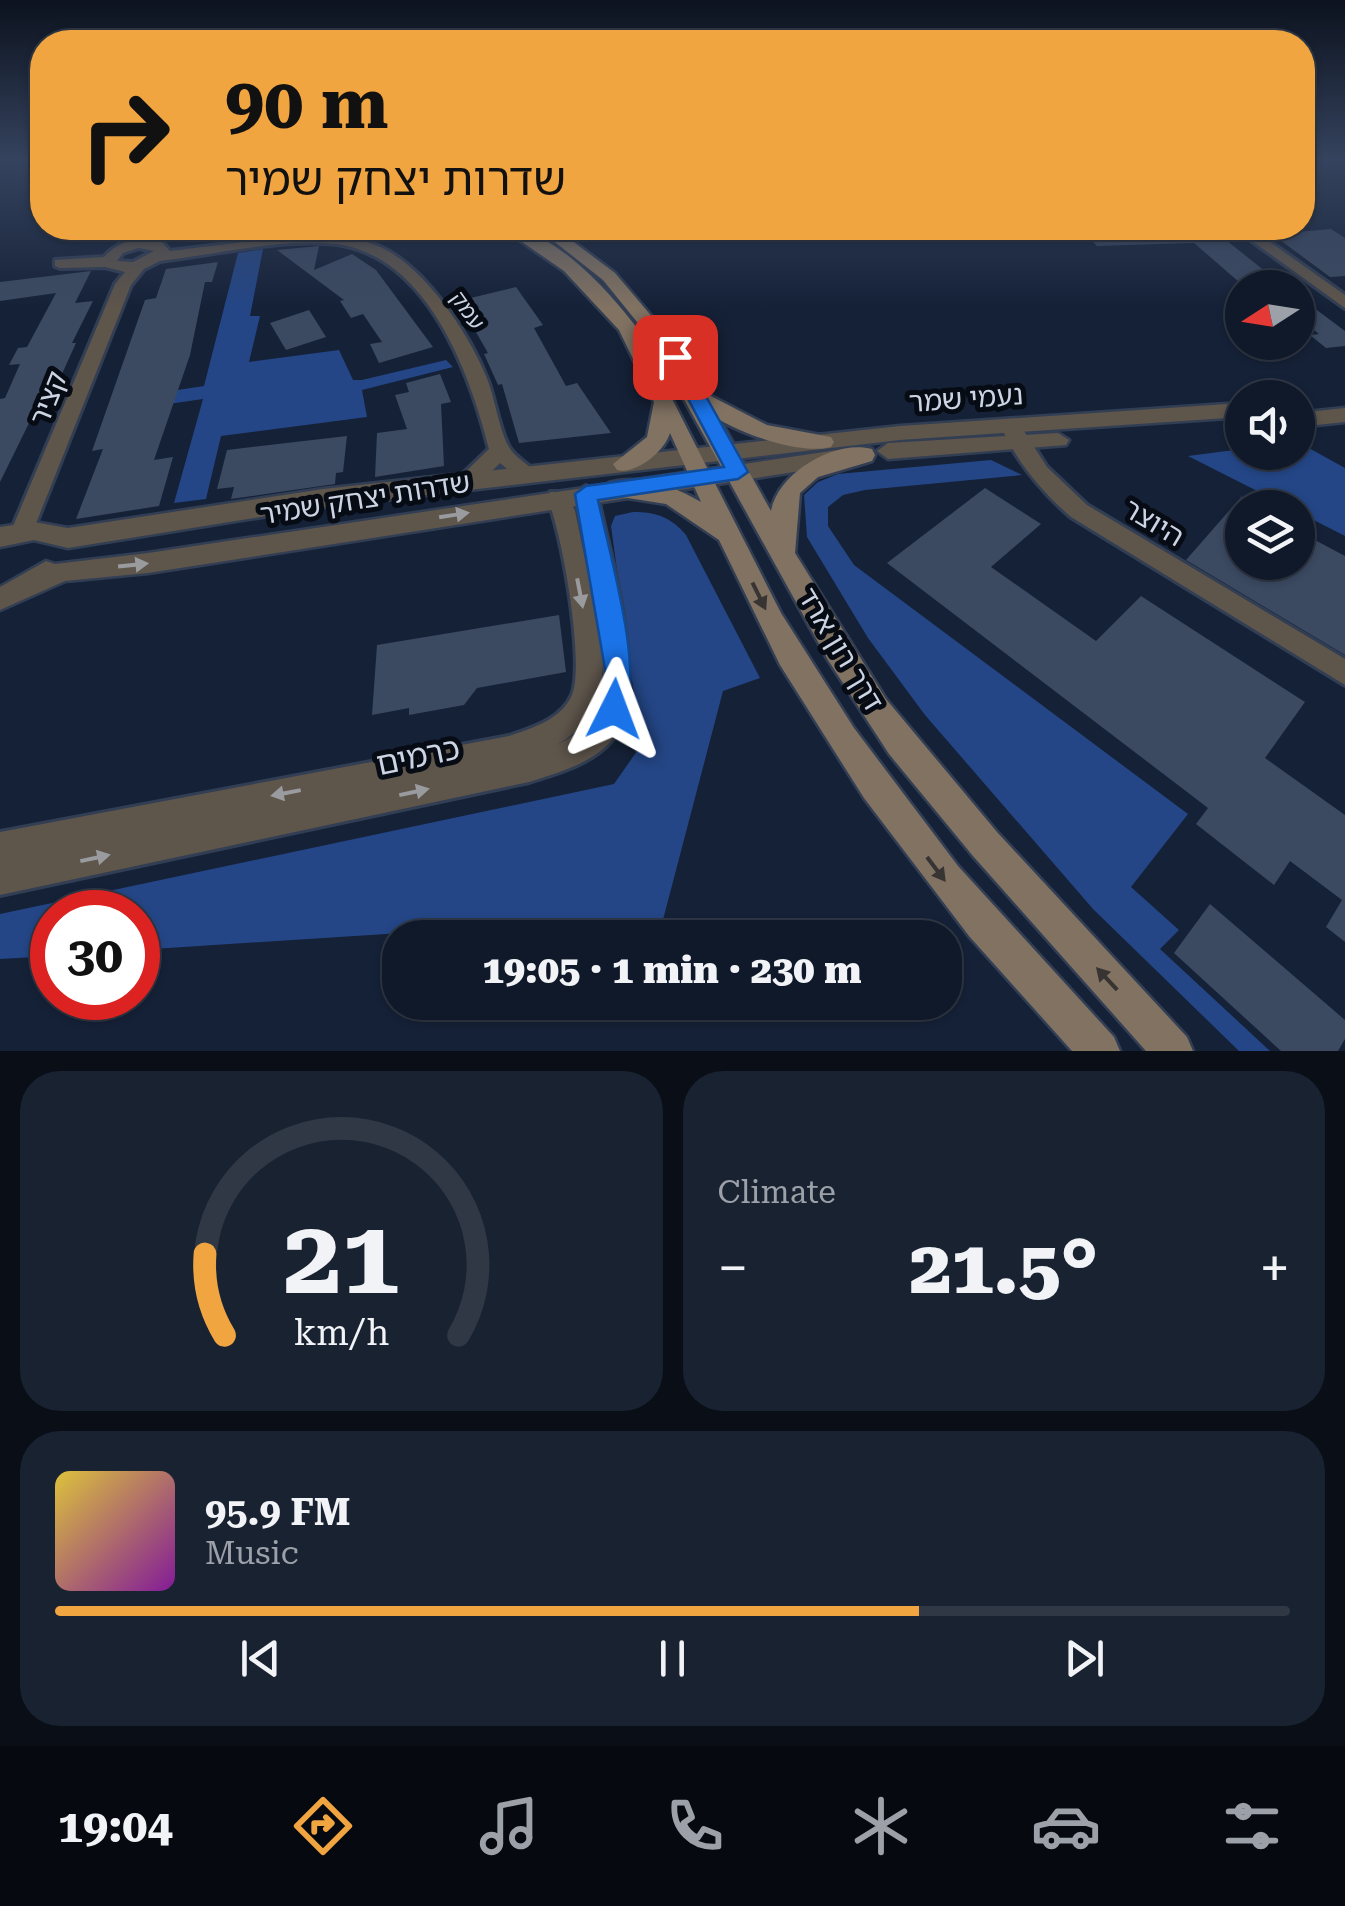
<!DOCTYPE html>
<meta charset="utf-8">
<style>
:root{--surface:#101929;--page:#192231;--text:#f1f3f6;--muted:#9ca0a8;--line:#303846;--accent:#f1a540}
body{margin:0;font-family:"Roboto Serif","Noto Sans Hebrew",serif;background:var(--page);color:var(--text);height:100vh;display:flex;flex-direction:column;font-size:38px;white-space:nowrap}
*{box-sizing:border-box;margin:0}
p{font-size:32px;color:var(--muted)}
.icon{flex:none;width:55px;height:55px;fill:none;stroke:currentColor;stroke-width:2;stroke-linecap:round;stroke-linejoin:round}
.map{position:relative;height:1051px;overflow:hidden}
.side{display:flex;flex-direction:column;gap:20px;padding:20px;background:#090e17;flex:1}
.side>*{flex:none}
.guide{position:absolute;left:30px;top:30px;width:1285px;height:210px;border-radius:40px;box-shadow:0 2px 8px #0004,0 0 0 2px var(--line);background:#f1a540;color:#111;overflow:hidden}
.needle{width:65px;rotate:258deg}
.fabs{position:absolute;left:1225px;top:270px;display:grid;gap:20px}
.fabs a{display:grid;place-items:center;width:90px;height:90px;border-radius:50%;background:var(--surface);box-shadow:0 2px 8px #0004,0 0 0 2px var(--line);font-size:50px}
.speed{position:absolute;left:30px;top:890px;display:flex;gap:20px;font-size:50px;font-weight:700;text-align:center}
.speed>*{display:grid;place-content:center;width:130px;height:130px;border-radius:50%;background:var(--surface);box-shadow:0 2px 8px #0004,0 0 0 2px var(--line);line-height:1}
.speed .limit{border:15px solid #d22;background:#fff;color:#111}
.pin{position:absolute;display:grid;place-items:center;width:85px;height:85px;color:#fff;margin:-42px;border-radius:20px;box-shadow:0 5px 15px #0006}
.me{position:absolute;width:110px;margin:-55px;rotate:3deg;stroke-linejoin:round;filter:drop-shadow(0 0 8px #0008)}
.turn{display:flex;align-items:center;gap:35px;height:210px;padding:0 30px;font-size:45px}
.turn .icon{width:130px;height:130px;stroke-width:2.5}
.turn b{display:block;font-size:70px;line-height:85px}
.big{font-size:75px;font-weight:800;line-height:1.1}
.side .tile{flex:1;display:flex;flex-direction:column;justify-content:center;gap:15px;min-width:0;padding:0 35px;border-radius:40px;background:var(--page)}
.side .dial{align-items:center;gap:0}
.dial svg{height:260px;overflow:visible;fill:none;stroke:var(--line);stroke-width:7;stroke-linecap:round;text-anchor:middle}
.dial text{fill:var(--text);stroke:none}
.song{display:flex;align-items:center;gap:30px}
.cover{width:120px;height:120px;border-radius:15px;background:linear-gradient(135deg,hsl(50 70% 55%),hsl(290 70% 35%))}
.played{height:10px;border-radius:5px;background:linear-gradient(90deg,var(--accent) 70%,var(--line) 70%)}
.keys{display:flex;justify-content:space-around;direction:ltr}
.heat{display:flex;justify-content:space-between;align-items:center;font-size:55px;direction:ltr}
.side .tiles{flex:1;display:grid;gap:20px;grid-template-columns:1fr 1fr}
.tile:last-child{grid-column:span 2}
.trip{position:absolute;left:382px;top:920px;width:580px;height:100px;border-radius:40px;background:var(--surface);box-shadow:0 2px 8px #0004,0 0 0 2px var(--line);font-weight:800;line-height:100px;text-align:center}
.tabs{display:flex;height:160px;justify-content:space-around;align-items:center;background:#060a10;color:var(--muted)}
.tabs .icon{width:70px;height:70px}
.tabs .active{color:var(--accent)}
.tabs b{font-size:45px;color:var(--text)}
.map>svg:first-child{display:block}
.green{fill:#244686}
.building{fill:#3b4961}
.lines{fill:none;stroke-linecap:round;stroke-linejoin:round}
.minor-casing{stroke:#323e53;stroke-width:6}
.tertiary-casing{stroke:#323e53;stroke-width:5}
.secondary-casing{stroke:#323e53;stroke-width:5}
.minor{fill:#5e554b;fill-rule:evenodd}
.tertiary{fill:#5e554b;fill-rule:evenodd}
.secondary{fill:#817262;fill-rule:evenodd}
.oneway{fill:#9a9b9f}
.oneway2{fill:#373433}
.route{fill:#1a73e8;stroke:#114b97;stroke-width:2.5}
.labels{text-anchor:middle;stroke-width:10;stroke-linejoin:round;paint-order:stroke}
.far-street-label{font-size:22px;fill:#ccd4e3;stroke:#060b14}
.street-label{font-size:28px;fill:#ccd4e3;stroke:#060b14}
.near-street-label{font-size:32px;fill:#ccd4e3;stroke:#060b14}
</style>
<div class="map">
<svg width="1345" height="1051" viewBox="0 0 1345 1051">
<rect width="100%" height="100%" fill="#152137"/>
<g class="green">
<polygon points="263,249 250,316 260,316 249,362 339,350 353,380 362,380 446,360 453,367 362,390 367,417 221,436 206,499 174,503 203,399 106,413 111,400 204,386 238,253"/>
<polygon points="1298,442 1345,468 1345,536 1298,512 1298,508 1289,507 1188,456 1242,449 1242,452 1298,452"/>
<polygon points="991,460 1022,475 865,490 843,495 828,507 828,526 854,565 1188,814 1131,887 1179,930 1160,949 1270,1051 1239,1051 1093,909 925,715 868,638 807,537 804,495 818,482 838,474"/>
<path d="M 633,512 C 656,512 671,517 686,535 L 760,678 L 723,691 L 659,935 L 539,924 L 138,950 L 138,912 L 52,912 L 52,956 L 0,959 L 0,914 L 614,784 L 644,741 L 635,702 L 611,526 L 615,516 Z"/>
</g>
<g class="building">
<polygon points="1079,228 1211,228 1286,288 1246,288 1194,243 1097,246"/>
<polygon points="1331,229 1345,238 1345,276 1330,277 1272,234"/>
<polygon points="319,246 314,270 352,254 376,270 433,347 379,363 370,344 382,342 363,314 351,318 340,301 344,300 277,250"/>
<polygon points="218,262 212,282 205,282 190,355 154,460 173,457 159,506 76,519 103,449 92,451 145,300 156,298 166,269"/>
<polygon points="91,271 75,303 93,301 72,343 76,343 47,407 36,409 0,482 0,399 5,398 20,364 9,365 18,348 27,347 56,293 0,301 0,282"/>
<polygon points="516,287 543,325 534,328 566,386 577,383 611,433 519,443 502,384 498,385 484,354 488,353 458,301"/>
<polygon points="1298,296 1345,331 1345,346 1326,348 1310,335 1319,334 1298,318"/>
<polygon points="309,310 326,337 286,350 270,323"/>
<polygon points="440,374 451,402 441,404 444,466 375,477 377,433 407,429 395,395 409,392 406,383"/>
<polygon points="347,436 343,472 336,473 335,484 231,499 234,487 217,489 227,450"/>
<polygon points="985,488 1041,524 991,567 1096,641 1141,596 1305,702 1265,758 1345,815 1345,942 1326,927 1342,900 1290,861 1274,885 1196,824 1208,808 887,563"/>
<polygon points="1242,496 1242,562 1298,562 1298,531 1345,556 1345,655 1186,560"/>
<polygon points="559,615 566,672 477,688 464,705 409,715 409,708 372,715 377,645"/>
<polygon points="1210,904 1345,1020 1345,1039 1338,1051 1281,1051 1174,953"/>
</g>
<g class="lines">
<g class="minor-casing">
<g id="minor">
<polygon points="1234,228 1250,228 1345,295 1345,308"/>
<path d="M 310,234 C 333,235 356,237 378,246 C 425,266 470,335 488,381 C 495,400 500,432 509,447 C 515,458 529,464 537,474 L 533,479 L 519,479 L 500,463 L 478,485 L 462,485 L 459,480 L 462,475 L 489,449 C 470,373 428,257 337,244 C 286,237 212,255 160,261 L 144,269 L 131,285 L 33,531 L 22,539 L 14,537 L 11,531 L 115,284 L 125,272 L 105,267 L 60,268 L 55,266 L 55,260 L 104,257 C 119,240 139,237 161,241 L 170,251 ZM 139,248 L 154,251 L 133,262 L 117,261 L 123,253 Z"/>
<path d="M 1010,419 L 1017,420 L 1047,467 L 1087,505 L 1345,659 L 1345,685 L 1071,517 C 1041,491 1017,462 1000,425 Z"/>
<path d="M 586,486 L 597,494 C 609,554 652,692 611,741 C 591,764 557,773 529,782 L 0,895 L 0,832 L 509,736 C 532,728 561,720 572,695 C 585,663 562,531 547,498 L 550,492 L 566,492 L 575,511 L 594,603 L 575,494 ZM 603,664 C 606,706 592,728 555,746 C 588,728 601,701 603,664 Z"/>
</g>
</g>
<g class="tertiary-casing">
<g id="tertiary">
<polygon points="1242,403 1242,417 900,440 323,507 68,548 34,540 0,547 0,527 34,522 68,528 323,489 900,426"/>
<polygon points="1345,408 1345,422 1298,427 1298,413"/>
<polygon points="1058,433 1069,440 1066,445 888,459 877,451 888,443"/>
<polygon points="844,449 852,451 855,457 852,463 148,573 65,581 0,610 0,587 46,561 55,564 148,553"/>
</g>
</g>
<g class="secondary-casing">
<g id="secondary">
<path d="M 502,228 C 549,225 607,289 634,324 L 781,613 L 854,728 L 958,866 L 1114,1037 L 1120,1051 L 1072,1051 L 969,936 L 864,798 L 780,665 L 719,540 L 666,504 L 609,495 L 605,489 L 609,483 C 639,474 675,486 701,502 L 670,433 C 665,451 636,475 617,470 L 613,464 L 647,437 L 654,402 L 619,330 L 564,271 Z"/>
<path d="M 537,228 L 555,228 L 615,273 L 665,332 L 703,392 L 767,425 L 831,437 L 834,442 L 831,447 C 802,455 745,435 720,420 L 771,511 C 778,472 836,439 872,449 L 875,455 L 872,461 L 818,477 L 800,493 L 795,553 L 886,699 L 997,832 L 1187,1037 L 1193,1051 L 1146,1051 L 973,856 L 889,754 L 828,660 L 650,338 L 603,280 Z"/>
</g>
</g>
<use href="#minor" class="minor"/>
<use href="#tertiary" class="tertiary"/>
<use href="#secondary" class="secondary"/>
</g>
<defs><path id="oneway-solid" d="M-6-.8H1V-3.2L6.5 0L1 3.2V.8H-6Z" transform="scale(2.5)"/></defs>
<g class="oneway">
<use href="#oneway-solid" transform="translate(454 515) rotate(-9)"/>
<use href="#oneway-solid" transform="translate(133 565) rotate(-6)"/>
<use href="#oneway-solid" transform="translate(580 593) rotate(79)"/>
<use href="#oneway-solid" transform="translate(414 792) rotate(-12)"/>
<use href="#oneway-solid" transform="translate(286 793) rotate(169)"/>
<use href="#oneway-solid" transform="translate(95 858) rotate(-12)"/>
</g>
<g class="oneway2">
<use href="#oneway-solid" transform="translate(759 596) rotate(64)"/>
<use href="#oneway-solid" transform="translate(936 869) rotate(53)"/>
<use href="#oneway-solid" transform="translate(1107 979) rotate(-133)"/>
</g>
<linearGradient id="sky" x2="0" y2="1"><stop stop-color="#0c121e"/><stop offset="0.52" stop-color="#35435e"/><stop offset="1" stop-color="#35435e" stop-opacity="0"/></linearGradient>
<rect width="1345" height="308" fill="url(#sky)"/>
<path class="route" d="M 675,352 L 684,357 L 748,472 L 738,479 L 598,500 C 609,552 645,673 624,718 L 614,722 L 604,718 L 600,709 L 606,675 L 575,494 L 586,486 L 724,467 L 666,357 Z"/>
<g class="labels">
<g class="far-street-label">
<text transform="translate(468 310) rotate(55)" y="8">עמק</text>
</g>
<g class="street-label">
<text transform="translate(48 398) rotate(-68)" y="10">קציר</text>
<text transform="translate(966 398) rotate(-4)" y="10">נעמי שמר</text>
<text transform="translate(365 498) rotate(-9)" y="10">שדרות יצחק שמיר</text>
<text transform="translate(1154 522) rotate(31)" y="10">היוצר</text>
<text transform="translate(841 649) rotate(59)" y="10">דרך רון ארד</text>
</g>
<g class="near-street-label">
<text transform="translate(418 756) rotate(-12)" y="11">כרמים</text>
</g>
</g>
</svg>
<div class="fabs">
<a><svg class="needle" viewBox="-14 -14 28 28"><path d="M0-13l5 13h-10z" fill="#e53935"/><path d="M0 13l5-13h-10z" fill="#9ca0a8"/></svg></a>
<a><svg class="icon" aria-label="sound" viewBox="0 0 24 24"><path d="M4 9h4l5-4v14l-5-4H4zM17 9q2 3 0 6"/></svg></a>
<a><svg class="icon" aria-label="layers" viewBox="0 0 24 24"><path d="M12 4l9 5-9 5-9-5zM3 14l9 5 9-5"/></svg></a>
</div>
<div class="speed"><div class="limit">30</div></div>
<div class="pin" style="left:675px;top:357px;background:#d93025"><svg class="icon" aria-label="arrive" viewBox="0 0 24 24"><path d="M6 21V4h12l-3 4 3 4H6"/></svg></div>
<svg class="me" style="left:614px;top:709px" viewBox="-20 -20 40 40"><path d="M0-17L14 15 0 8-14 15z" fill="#1a73e8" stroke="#fff" stroke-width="4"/></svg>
<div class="trip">19:05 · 1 min · 230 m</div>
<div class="guide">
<div class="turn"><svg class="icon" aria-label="right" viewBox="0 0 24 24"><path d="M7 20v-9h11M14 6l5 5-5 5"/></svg><div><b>90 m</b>שדרות יצחק שמיר</div></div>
</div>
</div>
<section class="side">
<div class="tiles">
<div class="tile dial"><svg viewBox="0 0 100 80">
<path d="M14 69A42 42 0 1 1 86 69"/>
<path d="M14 69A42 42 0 0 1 8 44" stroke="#f1a540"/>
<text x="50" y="56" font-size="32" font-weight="700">21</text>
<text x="50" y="72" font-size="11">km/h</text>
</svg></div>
<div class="tile"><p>Climate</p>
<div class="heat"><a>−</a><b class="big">21.5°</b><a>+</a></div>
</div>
<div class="tile">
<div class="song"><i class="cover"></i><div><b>95.9 FM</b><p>Music</p></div></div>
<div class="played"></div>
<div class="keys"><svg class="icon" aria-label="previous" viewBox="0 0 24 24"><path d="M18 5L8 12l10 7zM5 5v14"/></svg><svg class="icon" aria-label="pause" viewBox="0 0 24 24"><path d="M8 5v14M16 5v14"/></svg><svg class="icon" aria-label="next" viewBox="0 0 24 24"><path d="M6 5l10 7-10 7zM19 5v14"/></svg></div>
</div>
</div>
</section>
<nav class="tabs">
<b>19:04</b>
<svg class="icon active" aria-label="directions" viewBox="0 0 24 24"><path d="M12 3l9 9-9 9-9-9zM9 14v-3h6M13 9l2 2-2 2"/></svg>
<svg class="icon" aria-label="music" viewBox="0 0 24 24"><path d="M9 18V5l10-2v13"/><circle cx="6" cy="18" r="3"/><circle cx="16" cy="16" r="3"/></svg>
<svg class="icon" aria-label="phone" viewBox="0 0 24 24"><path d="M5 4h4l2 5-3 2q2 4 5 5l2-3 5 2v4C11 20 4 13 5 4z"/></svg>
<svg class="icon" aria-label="climate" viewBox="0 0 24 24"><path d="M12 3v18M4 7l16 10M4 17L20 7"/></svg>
<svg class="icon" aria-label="car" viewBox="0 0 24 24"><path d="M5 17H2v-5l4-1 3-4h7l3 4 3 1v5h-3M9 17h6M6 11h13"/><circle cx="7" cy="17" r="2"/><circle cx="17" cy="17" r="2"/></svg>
<svg class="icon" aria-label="filters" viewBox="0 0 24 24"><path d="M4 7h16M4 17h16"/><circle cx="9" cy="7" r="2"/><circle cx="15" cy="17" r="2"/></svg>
</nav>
